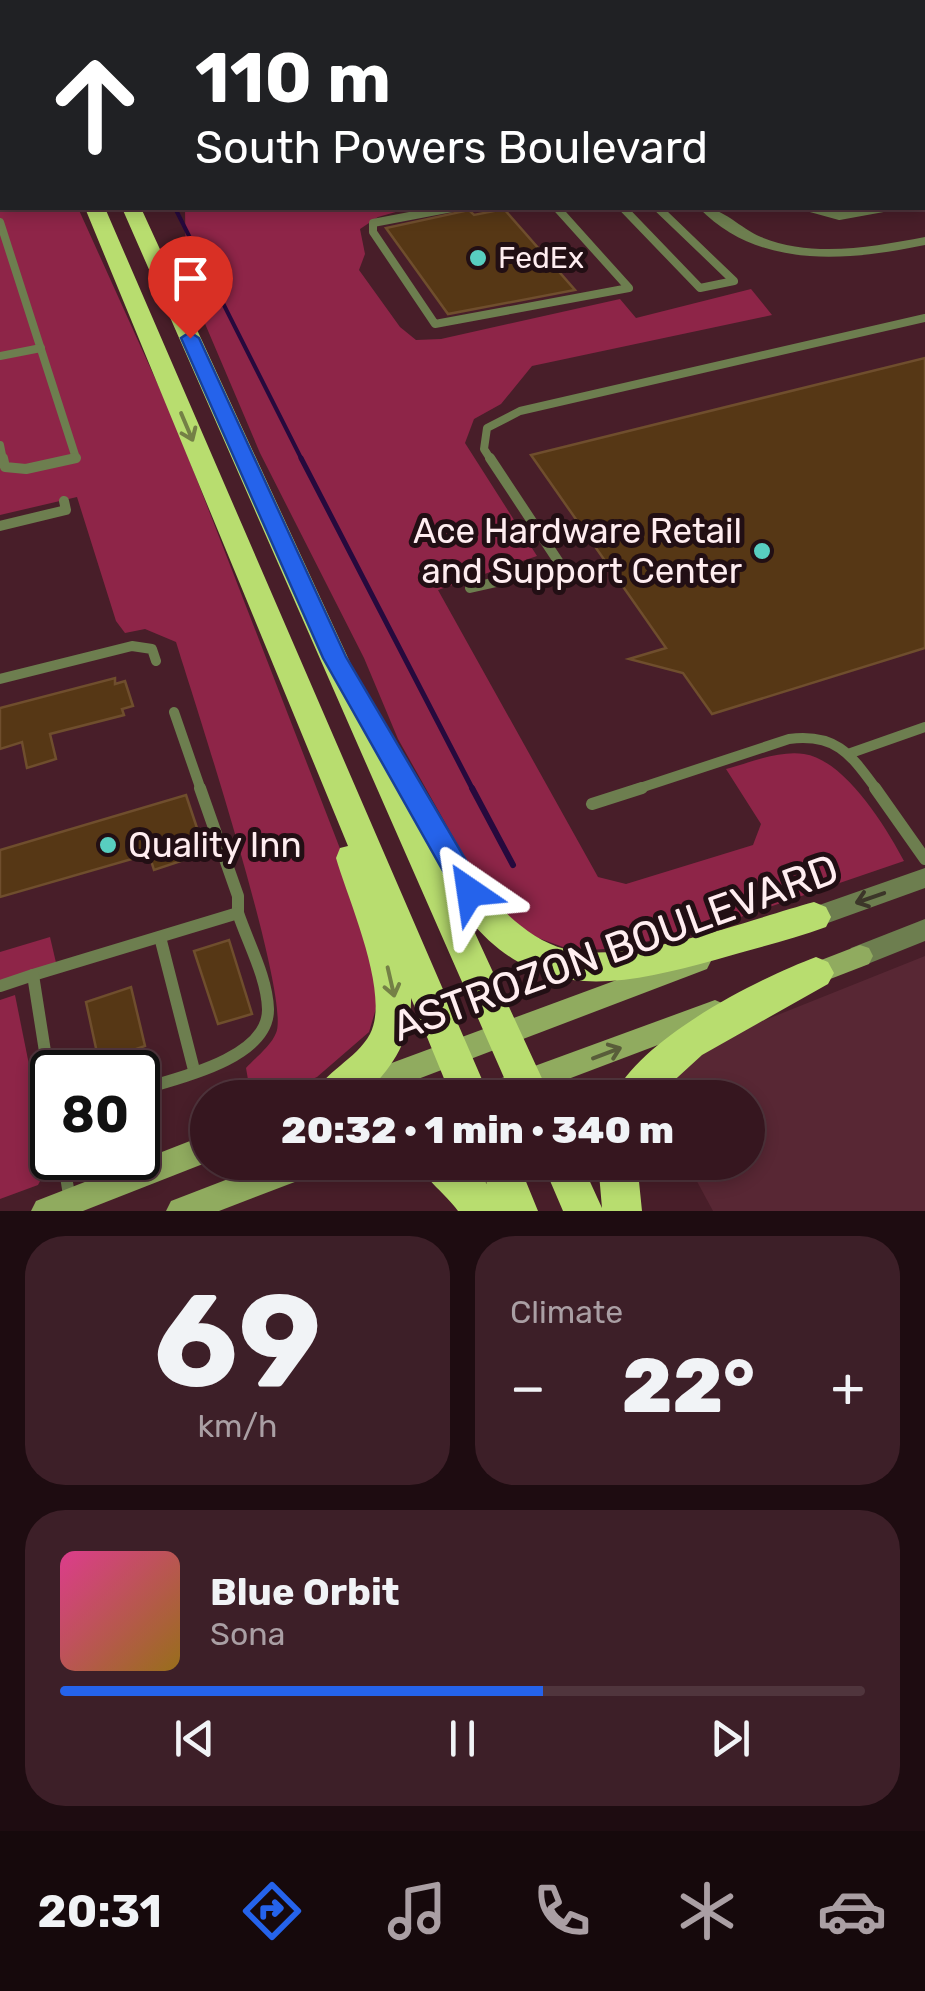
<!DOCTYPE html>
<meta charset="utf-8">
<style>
:root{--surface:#36161f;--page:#3d1f28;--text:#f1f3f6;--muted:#aa9fa4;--line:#50353d;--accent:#2563eb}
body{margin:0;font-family:Rubik,sans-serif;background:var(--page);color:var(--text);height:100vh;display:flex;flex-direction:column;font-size:38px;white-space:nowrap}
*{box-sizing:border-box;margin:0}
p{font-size:32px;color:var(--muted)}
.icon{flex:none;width:55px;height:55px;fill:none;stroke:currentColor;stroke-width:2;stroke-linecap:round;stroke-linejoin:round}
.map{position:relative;height:1211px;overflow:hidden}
.panel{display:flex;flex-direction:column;gap:25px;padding:25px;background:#1e0c11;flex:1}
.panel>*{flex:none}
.guide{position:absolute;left:0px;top:0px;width:925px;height:210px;box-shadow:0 5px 15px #0003,0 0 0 2px var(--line);background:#202124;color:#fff;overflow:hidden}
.speed{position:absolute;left:30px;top:1050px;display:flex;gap:20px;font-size:50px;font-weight:700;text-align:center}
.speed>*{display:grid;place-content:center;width:130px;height:130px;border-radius:50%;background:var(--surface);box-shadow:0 5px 15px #0003,0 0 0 2px var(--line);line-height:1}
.speed .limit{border:5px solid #111;border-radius:15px;background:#fff;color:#111}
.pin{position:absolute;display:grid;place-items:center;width:85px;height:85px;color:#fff;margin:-102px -42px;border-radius:50% 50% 50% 0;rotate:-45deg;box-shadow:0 0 10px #0007}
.pin .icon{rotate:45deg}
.me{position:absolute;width:110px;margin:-55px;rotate:328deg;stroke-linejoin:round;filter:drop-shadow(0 0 8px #0008)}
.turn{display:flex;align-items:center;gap:35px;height:210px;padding:0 30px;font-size:45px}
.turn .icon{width:130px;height:130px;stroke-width:2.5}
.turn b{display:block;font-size:70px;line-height:85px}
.big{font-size:75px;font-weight:800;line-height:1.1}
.panel .tile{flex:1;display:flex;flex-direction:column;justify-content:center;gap:15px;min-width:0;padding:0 35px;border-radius:40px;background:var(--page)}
.panel .dial{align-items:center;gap:0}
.dial b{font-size:130px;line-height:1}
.song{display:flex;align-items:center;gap:30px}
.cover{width:120px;height:120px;border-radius:15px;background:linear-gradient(135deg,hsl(330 70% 55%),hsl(40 70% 35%))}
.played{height:10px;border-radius:5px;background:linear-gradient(90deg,var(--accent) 60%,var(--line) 60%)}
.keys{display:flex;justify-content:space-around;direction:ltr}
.heat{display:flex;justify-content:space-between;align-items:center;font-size:55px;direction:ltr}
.panel .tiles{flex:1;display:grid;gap:25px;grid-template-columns:1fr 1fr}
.tile:last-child{grid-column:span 2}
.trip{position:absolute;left:190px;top:1080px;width:575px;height:100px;border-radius:50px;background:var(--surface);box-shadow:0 5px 15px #0003,0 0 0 2px var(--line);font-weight:800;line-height:100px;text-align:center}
.tab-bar{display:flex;height:160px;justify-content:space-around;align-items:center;background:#16090c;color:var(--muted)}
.tab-bar .icon{width:70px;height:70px}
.tab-bar .selected{color:var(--accent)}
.tab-bar b{font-size:45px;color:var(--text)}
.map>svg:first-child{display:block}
.built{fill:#582734}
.green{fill:#8e2548}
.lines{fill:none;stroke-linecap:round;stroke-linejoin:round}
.stream-far2{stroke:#26093d;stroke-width:4}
.stream-far1{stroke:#26093d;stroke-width:5}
.stream{stroke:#26093d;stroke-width:6}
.building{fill:#563715;stroke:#6f4e2d;stroke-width:2.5}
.service-far3{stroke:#6d7e4f;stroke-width:6}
.service-far2{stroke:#6d7e4f;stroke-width:8}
.service-far1{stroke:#6d7e4f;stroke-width:10}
.service{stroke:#6d7e4f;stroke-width:12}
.minor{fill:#6d7e4f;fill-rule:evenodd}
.tertiary{fill:#6d7e4f;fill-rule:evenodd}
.secondary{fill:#90ab5f;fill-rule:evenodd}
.trunk{fill:#b8dd6f;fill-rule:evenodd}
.oneway{stroke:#748046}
.oneway2{stroke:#3c3629}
.oneway3{stroke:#595d3a}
.route{fill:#2563eb;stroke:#184099;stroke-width:2.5}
.poi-dot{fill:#58cec0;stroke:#220f14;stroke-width:4}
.labels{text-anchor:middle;stroke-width:10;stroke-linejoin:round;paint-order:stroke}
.far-poi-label{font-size:30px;fill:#ffedf0;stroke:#220f14;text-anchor:start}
.poi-label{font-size:35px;fill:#ffedf0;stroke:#220f14;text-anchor:end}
.near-street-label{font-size:42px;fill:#ffedf0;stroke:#220f14}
</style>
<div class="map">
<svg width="925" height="1211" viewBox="0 0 925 1211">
<rect width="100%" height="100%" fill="#481e29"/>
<polygon class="built" points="925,956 925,1211 713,1211 687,1163 748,1162 748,1098 651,1098 667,1071 725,1036"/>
<g class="green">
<path d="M 0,59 L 2,208 L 78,208 L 173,418 L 358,895 L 383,985 L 369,1032 L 317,1077 L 269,1097 L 251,1097 L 246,1068 C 255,1058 271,1046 276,1033 C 292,999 193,697 176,642 L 145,629 L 125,633 L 116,621 L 77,497 L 0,515 Z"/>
<path d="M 185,208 L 410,208 L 378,217 L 360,229 L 365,254 L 359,270 L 400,327 L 416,340 L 441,339 L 620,299 L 636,318 L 751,289 L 772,315 L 532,366 L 501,404 L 474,419 L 465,443 L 537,556 L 438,590 L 598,877 L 626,884 L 753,845 L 761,824 L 726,769 C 749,763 779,750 804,754 C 845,760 886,827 904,861 L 720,924 L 619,948 L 574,951 L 530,935 L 509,919 L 469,865 L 398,739 L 364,658 L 260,453 L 186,279 Z"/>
<polygon points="50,937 57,967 0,986 0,952"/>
<polygon points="15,995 49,1164 38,1185 0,1199 0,1000"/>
</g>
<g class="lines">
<polyline class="stream-far2" points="175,208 302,460"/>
<polyline class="stream-far1" points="301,458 473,790"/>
<polyline class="stream" points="472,788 513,865"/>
</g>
<g class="building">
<polygon points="504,209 575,290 448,314 386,228 469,210 474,215"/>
<polygon points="925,358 925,648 712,714 683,673 629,659 666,648 531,455"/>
<polygon points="115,678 115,684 125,681 133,706 122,709 124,715 50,734 56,759 27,768 22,742 0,749 0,708"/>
<polygon points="186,795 200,837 179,844 184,860 154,870 149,854 0,897 0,850"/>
<polygon points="229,940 252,1014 218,1024 194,951"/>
<polygon points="131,987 145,1046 99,1062 86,1002"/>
</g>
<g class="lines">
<g class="service-far3">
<polyline points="807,0 811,2"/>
<polyline points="715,2 731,0"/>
<polyline points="922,192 925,196"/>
</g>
<g class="service-far2">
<polyline points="452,208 373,223 373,232 435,324 629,288 557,208"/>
<polyline points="623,208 700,288 734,281 658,208"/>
<polyline points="810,208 839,216 883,208"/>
<polyline points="0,222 76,458 66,460"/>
<polyline points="0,356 41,348"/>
<polyline points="0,445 3,460"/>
<polyline points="491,460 484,449 487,428 520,411 925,318"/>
</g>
<g class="service-far1">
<polyline points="3,458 5,467 26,469 76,458"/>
<polyline points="0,526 66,510 64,501"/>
<polyline points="470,588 562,567 490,458"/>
<polyline points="0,679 132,646 152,649 156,661"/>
<polyline points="174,712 201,790"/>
<polyline points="848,754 925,727"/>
<path d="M 634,790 L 789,739 C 837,733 851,755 877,790"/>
</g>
<g class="service">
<polyline points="200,788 238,896 238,913"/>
<polyline points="875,788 925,859"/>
<polyline points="592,804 642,788"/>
<polyline points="160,937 194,1070"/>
<path d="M 33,975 L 238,913 C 248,943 267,977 268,1009 C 269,1059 175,1079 138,1090"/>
<polyline points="0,986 33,975 52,1096"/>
<polyline points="63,1158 70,1201"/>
</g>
<g class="minor">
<polygon points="479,0 491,0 492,2 480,2"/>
<path d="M 699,208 C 722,206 739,228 761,237 C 813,258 872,247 925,237 L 925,245 C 848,261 759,270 699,208 Z"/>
</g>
<g class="tertiary">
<polygon points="884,0 897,0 898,2 886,2"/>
<polygon points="902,0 915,0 916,2 904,2"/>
<rect x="922" y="17" width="3" height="7"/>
<polygon points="925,868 925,888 814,928 805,924 802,917 805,910"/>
<polygon points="925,919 925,941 860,967 851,964 847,956 851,948"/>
</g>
<g class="secondary">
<polygon points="860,945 869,948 873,956 869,964 807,988 798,985 794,977 798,969"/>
<polygon points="698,950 707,953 711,961 707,969 368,1098 340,1098 337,1091 341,1082 351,1078"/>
<polygon points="715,1000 724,1004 728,1012 724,1020 518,1098 468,1098 472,1089"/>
<polygon points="208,1134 208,1162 83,1211 31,1211 36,1201"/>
<polygon points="272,1162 325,1162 321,1172 219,1211 166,1211 171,1201"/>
</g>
<g class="trunk">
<polygon points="0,0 8,0 0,9"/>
<polygon points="44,0 62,0 63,2 45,2"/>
<rect x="0" y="24" width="2" height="10"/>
<polygon points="0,47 2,48 2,58 0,57"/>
<path d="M 85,208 L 105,208 L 490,1098 L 452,1098 L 411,998 C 412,1040 391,1071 360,1098 L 312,1098 C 324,1071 356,1060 370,1034 C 391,994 348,900 336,858 L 340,848 L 348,846 Z"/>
<path d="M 122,208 L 141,208 L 412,797 L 430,798 C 451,836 471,877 501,908 C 519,926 541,943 565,949 C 631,965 748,920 814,902 L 826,907 L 831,917 L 826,927 C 790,940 752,949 715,960 C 620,986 538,1004 468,918 L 551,1098 L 513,1098 Z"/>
<path d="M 816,957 L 828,962 L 834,973 L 828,984 L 702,1055 L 655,1098 L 613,1098 C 639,1039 757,979 816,957 Z"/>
<path d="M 418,1162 L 471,1162 L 487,1184 L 479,1162 L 518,1162 L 538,1211 L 458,1211 C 446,1194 425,1180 418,1162 Z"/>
<polygon points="542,1162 581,1162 602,1208 598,1162 637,1162 642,1211 563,1211"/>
</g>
</g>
<defs><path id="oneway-shaft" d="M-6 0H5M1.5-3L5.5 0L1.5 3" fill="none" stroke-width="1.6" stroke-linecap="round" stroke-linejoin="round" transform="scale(2.5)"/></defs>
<g class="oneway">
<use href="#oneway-shaft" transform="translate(187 427) rotate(67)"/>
<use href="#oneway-shaft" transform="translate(391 982) rotate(77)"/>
</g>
<use class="oneway2" href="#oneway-shaft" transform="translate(870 898) rotate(161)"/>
<use class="oneway3" href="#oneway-shaft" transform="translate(607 1053) rotate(-21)"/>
<polygon class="route" points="190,332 199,338 346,657 480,884 484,892 480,901 470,904 460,901 323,658 181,338"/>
<g class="poi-dot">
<circle cx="478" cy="258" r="10"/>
<circle cx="762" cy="551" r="10"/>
<circle cx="108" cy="845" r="10"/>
</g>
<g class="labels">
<g class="far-poi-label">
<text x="498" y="268">FedEx</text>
</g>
<g class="poi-label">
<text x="742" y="543">Ace Hardware Retail<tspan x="742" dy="40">and Support Center</tspan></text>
<text x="128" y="857" text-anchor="start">Quality Inn</text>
</g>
<g class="near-street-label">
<text transform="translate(615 947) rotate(-20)" y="15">ASTROZON BOULEVARD</text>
</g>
</g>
</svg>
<div class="speed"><div class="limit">80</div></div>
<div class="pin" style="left:190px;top:338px;background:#d93025"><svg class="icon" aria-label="arrive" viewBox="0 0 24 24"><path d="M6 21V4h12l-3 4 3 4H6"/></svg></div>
<svg class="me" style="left:470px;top:892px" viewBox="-20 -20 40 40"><path d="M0-17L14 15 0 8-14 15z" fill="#2563eb" stroke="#fff" stroke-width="4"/></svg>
<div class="trip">20:32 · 1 min · 340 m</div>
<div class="guide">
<div class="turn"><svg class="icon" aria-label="ahead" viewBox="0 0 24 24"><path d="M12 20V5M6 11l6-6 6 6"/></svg><div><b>110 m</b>South Powers Boulevard</div></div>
</div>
</div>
<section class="panel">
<div class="tiles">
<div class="tile dial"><b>69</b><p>km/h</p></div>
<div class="tile"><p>Climate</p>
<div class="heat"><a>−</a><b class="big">22°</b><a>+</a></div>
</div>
<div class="tile">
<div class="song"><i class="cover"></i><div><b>Blue Orbit</b><p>Sona</p></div></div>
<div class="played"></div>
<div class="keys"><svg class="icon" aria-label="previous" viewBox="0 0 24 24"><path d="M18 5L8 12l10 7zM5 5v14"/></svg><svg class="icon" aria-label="pause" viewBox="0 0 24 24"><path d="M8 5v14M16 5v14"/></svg><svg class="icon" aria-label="next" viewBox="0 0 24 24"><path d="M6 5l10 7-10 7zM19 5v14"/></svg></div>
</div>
</div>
</section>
<nav class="tab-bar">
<b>20:31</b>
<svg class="icon selected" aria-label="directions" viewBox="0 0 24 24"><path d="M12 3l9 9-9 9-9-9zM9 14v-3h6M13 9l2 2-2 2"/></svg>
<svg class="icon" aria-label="music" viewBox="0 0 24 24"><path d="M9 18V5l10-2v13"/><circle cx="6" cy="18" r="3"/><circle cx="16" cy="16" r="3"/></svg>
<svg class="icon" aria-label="phone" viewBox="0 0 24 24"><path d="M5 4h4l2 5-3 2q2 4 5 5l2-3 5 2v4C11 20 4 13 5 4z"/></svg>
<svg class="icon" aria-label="climate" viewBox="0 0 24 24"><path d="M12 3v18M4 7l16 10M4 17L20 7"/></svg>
<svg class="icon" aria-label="car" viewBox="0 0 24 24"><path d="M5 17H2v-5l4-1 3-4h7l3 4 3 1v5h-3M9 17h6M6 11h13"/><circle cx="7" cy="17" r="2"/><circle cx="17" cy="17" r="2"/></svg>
</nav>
